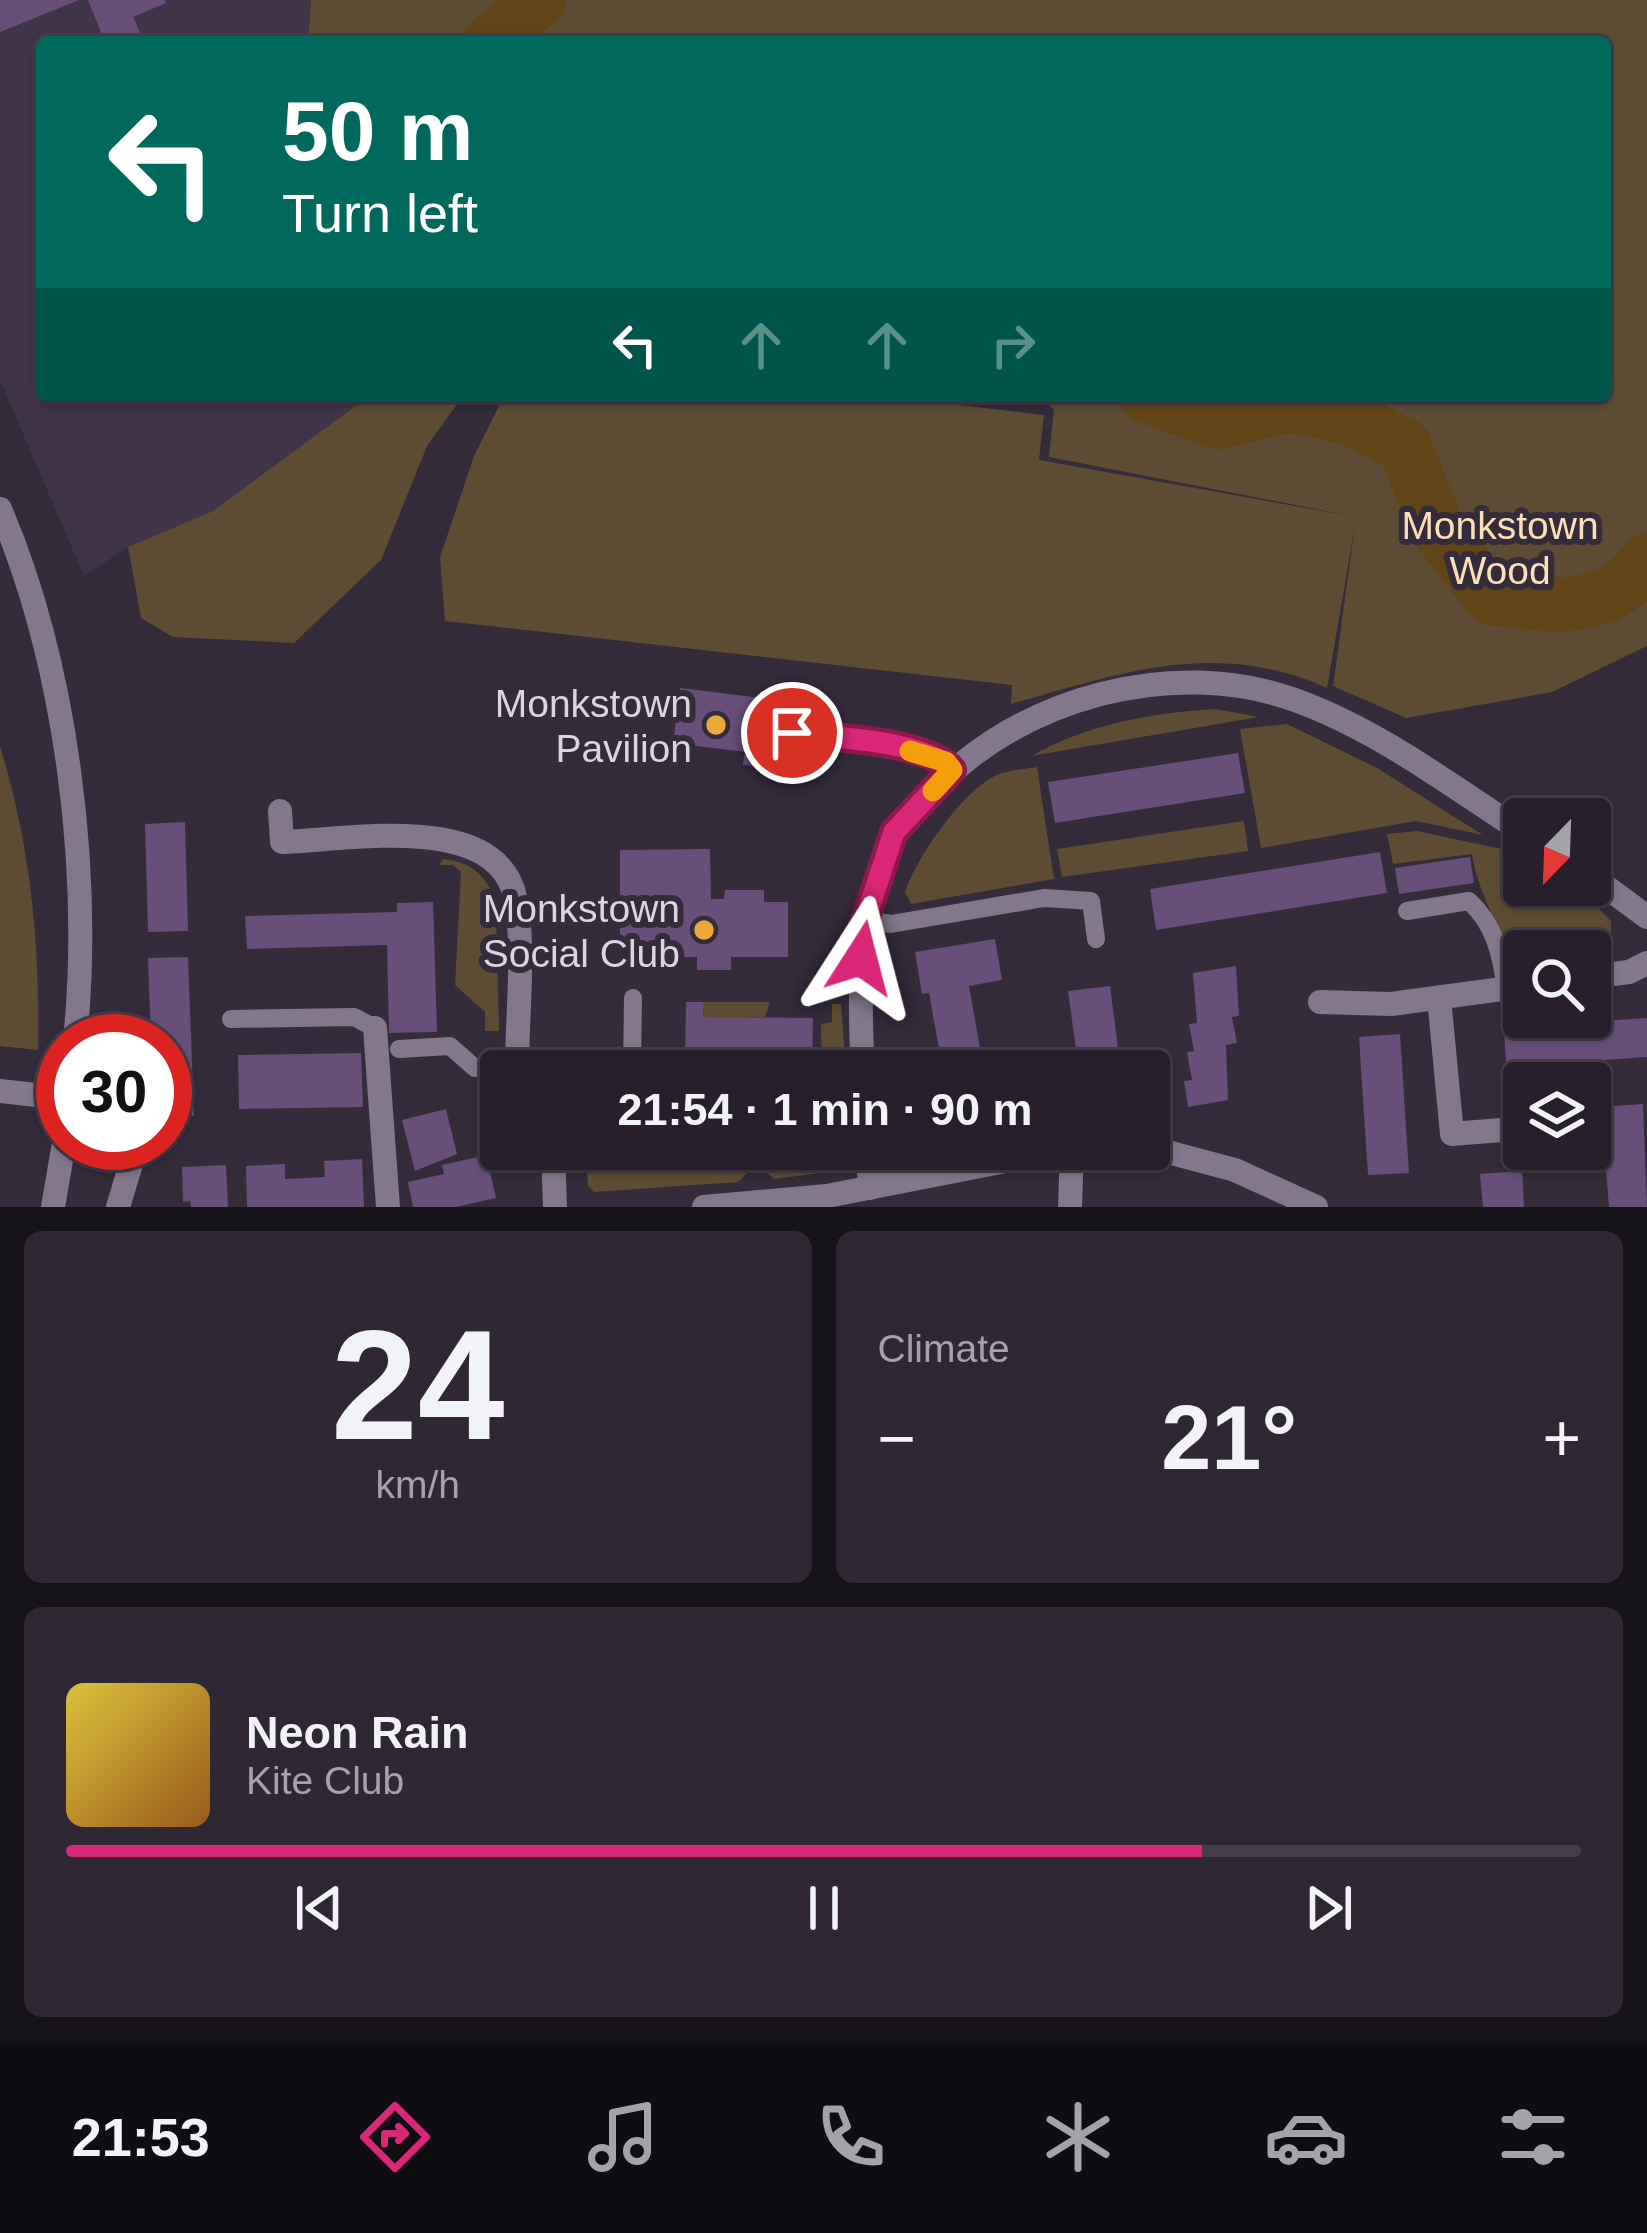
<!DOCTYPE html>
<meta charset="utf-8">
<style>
:root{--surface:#27202c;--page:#2f2834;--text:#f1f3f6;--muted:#a4a3a9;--line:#433e48;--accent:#db2777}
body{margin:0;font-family:Arial,sans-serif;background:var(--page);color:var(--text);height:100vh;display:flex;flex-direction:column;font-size:45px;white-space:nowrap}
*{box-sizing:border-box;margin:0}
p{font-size:39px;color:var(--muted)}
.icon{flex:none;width:66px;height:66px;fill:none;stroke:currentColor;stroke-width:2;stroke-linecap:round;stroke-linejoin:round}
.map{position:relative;height:1207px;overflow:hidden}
.side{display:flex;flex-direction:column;gap:24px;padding:24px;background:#151218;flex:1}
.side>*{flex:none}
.banner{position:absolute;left:36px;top:36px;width:1575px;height:366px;border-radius:12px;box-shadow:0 3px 9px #0004,0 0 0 3px var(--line);background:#00695c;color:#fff;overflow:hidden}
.needle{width:78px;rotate:203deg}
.tools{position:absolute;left:1503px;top:798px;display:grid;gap:24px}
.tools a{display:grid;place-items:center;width:108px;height:108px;border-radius:12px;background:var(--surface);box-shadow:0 3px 9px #0004,0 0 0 3px var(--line);font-size:60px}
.speed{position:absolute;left:36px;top:1014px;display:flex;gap:24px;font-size:60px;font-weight:700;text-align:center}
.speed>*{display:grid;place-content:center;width:156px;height:156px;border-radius:50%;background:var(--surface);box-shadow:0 3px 9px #0004,0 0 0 3px var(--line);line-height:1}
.speed .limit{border:18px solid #d22;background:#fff;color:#111}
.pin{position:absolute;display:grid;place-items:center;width:102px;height:102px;color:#fff;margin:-51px;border:6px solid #fff;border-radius:50%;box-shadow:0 3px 12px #0007}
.me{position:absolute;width:132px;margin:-66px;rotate:9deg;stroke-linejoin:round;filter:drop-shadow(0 0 9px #0008)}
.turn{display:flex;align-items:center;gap:42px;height:252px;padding:0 48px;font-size:54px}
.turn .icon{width:156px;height:156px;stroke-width:2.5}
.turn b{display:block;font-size:84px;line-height:102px}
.lanes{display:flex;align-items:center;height:114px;padding:0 48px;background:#0003;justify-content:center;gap:60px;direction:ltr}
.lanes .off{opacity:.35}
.big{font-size:90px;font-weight:700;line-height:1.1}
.side .widget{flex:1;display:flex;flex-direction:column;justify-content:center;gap:18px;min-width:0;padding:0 42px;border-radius:18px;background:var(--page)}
.side .dial{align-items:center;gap:0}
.dial b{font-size:156px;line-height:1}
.song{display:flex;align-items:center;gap:36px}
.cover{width:144px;height:144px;border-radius:18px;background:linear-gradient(135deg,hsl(50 70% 55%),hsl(30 70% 35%))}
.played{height:12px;border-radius:6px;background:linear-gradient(90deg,var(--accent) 75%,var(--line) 75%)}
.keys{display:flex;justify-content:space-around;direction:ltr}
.heat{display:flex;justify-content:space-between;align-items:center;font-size:66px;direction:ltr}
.side .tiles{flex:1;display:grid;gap:24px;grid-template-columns:1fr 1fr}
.widget:last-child{grid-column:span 2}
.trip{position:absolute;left:480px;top:1050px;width:690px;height:120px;border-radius:12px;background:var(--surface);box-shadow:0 3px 9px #0004,0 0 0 3px var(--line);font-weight:700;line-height:120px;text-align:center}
.tab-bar{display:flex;height:192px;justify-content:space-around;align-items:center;background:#100d12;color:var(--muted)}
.tab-bar .icon{width:84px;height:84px}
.tab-bar .selected{color:var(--accent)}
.tab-bar b{font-size:54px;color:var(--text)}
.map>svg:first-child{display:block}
.built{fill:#403449}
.green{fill:#5d4c33}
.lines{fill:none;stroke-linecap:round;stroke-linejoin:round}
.river{stroke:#614417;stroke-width:54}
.building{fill:#674f79}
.lane{stroke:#82778b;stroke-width:18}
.street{stroke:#82778b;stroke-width:24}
.route-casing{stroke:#8e194d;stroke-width:30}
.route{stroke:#db2777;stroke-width:21}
.slow{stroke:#f59e0b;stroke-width:21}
.poi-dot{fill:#eca93a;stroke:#342b3b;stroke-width:4.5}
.labels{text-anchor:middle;stroke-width:12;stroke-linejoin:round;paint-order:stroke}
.park-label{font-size:39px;fill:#fcdfb7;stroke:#342b3b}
.poi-label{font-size:39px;fill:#dad5df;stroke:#342b3b;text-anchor:end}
</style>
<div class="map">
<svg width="1647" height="1207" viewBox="0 0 1647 1207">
<rect width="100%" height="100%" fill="#342b3b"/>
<polygon class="built" points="0,0 311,0 308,42 42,42 42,396 369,396 213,511 128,547 84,576 0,380"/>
<g class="green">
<path d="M 311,0 L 1647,0 L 1647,646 L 1552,692 L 1406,718 L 1333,686 L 1355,525 L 1327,688 C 1216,638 1120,673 1011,704 L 1012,685 L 445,621 L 440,557 L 474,456 L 504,396 L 885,396 L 1044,415 L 1039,460 L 1357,517 L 1049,457 L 1054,410 L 1041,396 L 1605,396 L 1605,42 L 308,42 Z"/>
<polygon points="369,396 463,396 427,446 381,560 294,643 173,637 141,618 128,547 213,511"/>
<path d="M 1216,709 L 1259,717 L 1031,756 C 1088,724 1150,713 1216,709 Z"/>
<polygon points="1287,724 1377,768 1483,835 1416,821 1261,848 1240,729"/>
<path d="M 0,746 C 31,847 40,946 38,1050 L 0,1046 Z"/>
<path d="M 1037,767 L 1054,879 L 911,904 L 905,892 C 917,857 963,789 999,774 C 1010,770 1025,769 1037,767 Z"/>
<polygon points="1244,821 1248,851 1062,877 1057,849"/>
<path d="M 1417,831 L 1506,850 L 1524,861 L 1524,885 C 1560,885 1586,893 1611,921 L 1611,944 L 1590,958 L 1590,951 L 1524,951 L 1524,966 L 1516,968 C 1501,929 1478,894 1472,854 L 1393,864 L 1387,834 Z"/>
<path d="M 443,859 C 472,862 486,875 496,902 L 499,1031 L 485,1031 L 485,1012 L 455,985 L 461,872 L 453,865 L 439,865 Z"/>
<polygon points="704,1002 770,1002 765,1017 703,1017"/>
<polygon points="832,1004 841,1004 846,1071 822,1071 821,1024 832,1022"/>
<polygon points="586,1149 752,1149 752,1168 738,1182 594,1192 588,1186"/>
<polygon points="761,1149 854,1149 835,1171 774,1179 761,1167"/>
</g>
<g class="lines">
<g class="river">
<polyline points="490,42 539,0"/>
<path d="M 1146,396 L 1219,422 L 1290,405 L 1350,418 L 1404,445 L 1438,530 L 1491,598 C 1551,606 1609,616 1647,560"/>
</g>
</g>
<g class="building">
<polygon points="0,0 79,0 0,32"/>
<polygon points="88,0 165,0 166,3 133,17 144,42 105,42"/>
<polygon points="680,688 761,698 754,753 673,743"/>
<polygon points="1238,753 1245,793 1055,823 1048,782"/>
<polygon points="744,755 768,758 767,767 743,765"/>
<polygon points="185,822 188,931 148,932 145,824"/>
<polygon points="710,849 711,899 724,899 725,890 764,890 764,902 788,902 788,957 731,957 731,970 697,970 697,957 620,958 620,850"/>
<polygon points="1380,852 1387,893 1156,930 1150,889"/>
<polygon points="1470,857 1474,883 1399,894 1395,868"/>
<polygon points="433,902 437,1032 389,1033 387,945 247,949 245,916 397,912 397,903"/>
<polygon points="995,939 1002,980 969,986 984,1071 943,1071 929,993 922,994 915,952"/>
<polygon points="188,957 194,1116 165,1117 165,1041 151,1041 148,958"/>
<polygon points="1236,966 1239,1016 1232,1017 1237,1043 1226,1045 1228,1100 1188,1107 1184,1081 1192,1080 1187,1052 1194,1051 1189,1024 1197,1023 1193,973"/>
<polygon points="1110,986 1121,1071 1079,1071 1068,991"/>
<polygon points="686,1002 704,1002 703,1017 813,1018 812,1071 685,1071"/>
<polygon points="1541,1017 1542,1025 1647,1018 1647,1057 1545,1064 1546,1083 1524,1083 1524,1099 1509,1100 1503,1018"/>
<polygon points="1400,1034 1409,1173 1368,1175 1359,1037"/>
<polygon points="361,1053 363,1107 239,1109 238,1055"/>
<polygon points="1643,1104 1647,1207 1609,1207 1601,1107"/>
<polygon points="446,1109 457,1154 415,1171 402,1120"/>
<polygon points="1524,1149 1550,1149 1551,1162 1525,1163"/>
<polygon points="486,1155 496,1198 456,1207 413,1207 408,1182 444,1174 442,1165"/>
<polygon points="362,1159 364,1207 247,1207 246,1166 285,1164 285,1179 325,1177 324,1161"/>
<polygon points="226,1165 228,1207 191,1207 190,1201 183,1202 182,1167"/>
<polygon points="1522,1171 1524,1207 1483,1207 1480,1174"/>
</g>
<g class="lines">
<g class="lane">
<path d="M 792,732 C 830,737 928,741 952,770"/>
<path d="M 1407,911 L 1469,901 C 1495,925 1501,954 1506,988"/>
<polyline points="864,920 891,924 1044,898 1091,901 1096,939"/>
<polyline points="231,1019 354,1017 375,1028"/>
<polyline points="399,1049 450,1046 475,1068 517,1067"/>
<polyline points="612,1071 632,1066 633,998"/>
</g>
<g class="street">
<path d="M 0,509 C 67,666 92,872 75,1041"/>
<path d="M 280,811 L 282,842 C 350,840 500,810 516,901 C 525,950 517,1017 517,1067 L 525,1071"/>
<polyline points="1590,875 1647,917"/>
<polyline points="1590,977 1629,972 1647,963"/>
<polyline points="1439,998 1452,1134 1501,1130"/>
<polyline points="1320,1002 1391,1004 1524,986"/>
<polyline points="375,1028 388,1207"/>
<path d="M 863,1071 C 858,989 859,914 892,838 C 900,820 920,804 934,790 C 1020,698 1173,656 1295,700 C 1378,730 1450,785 1524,833"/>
<polyline points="0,1091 63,1098"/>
<polyline points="1149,1147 1235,1170 1316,1207"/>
<polyline points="553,1149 555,1207"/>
<polyline points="868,1149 870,1188"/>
<polyline points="53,1207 64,1143"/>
<polyline points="118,1207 131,1164"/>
<polyline points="704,1207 827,1196 1066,1149"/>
<polyline points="1070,1207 1072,1149"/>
</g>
</g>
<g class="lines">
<g class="route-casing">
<path id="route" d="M 792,733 C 830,737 929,741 952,770 L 894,832 L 865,920 L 861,958"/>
</g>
<use href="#route" class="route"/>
<polyline class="slow" points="910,751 946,762 952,770 933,791"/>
</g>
<g class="poi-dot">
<circle cx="716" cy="725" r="12"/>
<circle cx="704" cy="930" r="12"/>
</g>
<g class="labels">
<g class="park-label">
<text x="1500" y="539">Monkstown<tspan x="1500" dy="45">Wood</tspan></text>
</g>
<g class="poi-label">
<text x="692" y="717">Monkstown<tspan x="692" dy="45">Pavilion</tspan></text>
<text x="680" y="922">Monkstown<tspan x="680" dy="45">Social Club</tspan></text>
</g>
</g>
</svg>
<div class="tools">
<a><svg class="needle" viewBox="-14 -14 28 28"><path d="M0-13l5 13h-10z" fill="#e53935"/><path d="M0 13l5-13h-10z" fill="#a4a3a9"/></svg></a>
<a><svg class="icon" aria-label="search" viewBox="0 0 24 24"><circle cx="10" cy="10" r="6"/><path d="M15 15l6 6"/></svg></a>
<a><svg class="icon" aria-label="layers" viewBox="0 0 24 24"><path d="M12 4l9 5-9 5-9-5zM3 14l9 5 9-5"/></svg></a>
</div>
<div class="speed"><div class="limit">30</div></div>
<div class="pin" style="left:792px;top:733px;background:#d93025"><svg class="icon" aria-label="arrive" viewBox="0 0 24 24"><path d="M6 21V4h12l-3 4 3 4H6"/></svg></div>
<svg class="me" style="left:861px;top:958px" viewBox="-20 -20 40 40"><path d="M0-17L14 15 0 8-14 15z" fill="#db2777" stroke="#fff" stroke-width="4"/></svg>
<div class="trip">21:54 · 1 min · 90 m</div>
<div class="banner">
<div class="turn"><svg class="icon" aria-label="left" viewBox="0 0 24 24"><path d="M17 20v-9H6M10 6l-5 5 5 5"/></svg><div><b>50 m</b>Turn left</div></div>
<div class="lanes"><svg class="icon" aria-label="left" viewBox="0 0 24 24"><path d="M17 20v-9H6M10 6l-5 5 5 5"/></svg><svg class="icon off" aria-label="ahead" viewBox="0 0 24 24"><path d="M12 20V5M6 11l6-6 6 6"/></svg><svg class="icon off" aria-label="ahead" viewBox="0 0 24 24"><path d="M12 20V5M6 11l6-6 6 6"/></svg><svg class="icon off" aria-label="right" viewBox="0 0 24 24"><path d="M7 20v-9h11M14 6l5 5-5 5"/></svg></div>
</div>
</div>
<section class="side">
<div class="tiles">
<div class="widget dial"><b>24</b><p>km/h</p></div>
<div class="widget"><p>Climate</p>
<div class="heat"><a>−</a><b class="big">21°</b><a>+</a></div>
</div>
<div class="widget">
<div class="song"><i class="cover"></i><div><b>Neon Rain</b><p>Kite Club</p></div></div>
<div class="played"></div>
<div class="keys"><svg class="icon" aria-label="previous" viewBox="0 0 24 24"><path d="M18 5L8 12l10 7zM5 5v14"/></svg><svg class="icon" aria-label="pause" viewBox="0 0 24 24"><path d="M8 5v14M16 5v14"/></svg><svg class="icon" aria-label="next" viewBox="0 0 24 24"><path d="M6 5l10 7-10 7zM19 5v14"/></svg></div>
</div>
</div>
</section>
<nav class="tab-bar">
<b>21:53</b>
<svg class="icon selected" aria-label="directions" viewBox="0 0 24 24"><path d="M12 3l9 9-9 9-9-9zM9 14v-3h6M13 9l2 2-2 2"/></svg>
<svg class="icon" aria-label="music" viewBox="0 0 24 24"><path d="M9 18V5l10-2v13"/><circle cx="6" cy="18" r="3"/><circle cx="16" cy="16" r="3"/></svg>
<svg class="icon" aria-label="phone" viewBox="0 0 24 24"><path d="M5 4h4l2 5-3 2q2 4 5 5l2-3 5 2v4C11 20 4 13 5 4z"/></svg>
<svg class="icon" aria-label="climate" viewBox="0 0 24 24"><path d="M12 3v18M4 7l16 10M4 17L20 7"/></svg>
<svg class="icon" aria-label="car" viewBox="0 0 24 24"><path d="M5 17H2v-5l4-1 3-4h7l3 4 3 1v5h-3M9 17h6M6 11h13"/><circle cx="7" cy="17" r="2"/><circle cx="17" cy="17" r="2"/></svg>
<svg class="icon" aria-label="filters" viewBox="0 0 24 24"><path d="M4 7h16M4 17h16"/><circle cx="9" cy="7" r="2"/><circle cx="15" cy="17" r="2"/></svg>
</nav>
